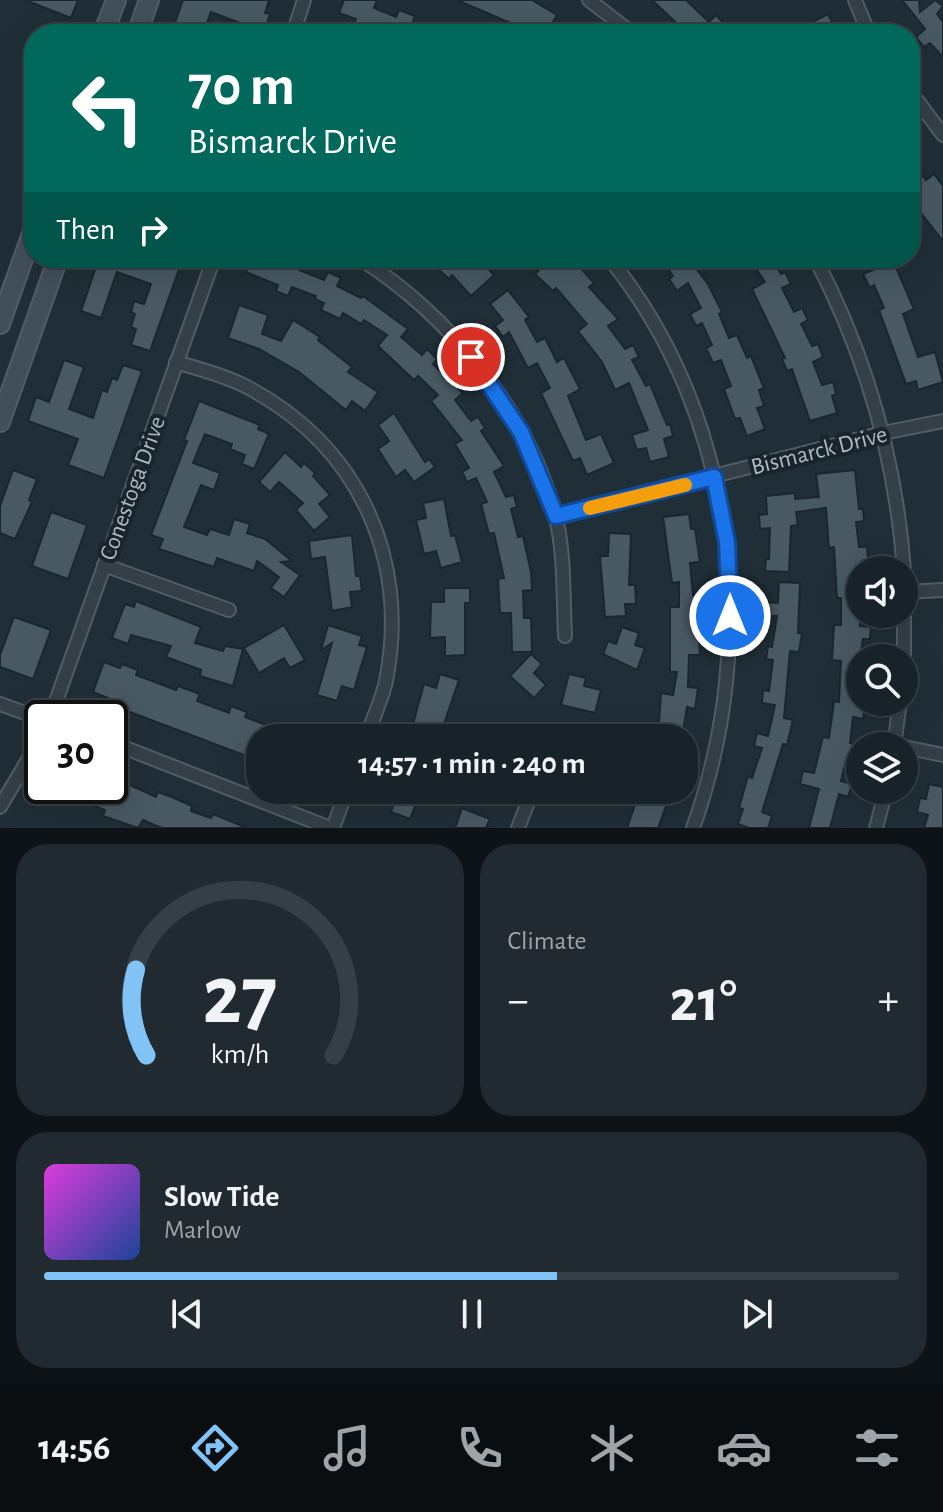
<!DOCTYPE html>
<meta charset="utf-8">
<style>
:root{--surface:#182229;--page:#212a31;--text:#f1f3f6;--muted:#9fa4a8;--line:#363f46;--accent:#81c3f6}
body{margin:0;font-family:"Alegreya Sans",sans-serif;background:var(--page);color:var(--text);height:100vh;display:flex;flex-direction:column;font-size:30px;white-space:nowrap}
*{box-sizing:border-box;margin:0}
p{font-size:26px;color:var(--muted)}
.icon{flex:none;width:44px;height:44px;fill:none;stroke:currentColor;stroke-width:2;stroke-linecap:round;stroke-linejoin:round}
.map{position:relative;height:828px;overflow:hidden}
.details{display:flex;flex-direction:column;gap:16px;padding:16px;background:#0d1317;flex:1}
.details>*{flex:none}
.banner{position:absolute;left:24px;top:24px;width:896px;height:244px;border-radius:32px;box-shadow:0 8px 32px #0002,0 0 0 2px var(--line);background:#00695c;color:#fff;overflow:hidden}
.buttons{position:absolute;left:846px;top:556px;display:grid;gap:16px}
.buttons a{display:grid;place-items:center;width:72px;height:72px;border-radius:50%;background:var(--surface);box-shadow:0 8px 32px #0002,0 0 0 2px var(--line);font-size:40px}
.speed{position:absolute;left:24px;top:700px;display:flex;gap:16px;font-size:40px;font-weight:700;text-align:center}
.speed>*{display:grid;place-content:center;width:104px;height:104px;border-radius:50%;background:var(--surface);box-shadow:0 8px 32px #0002,0 0 0 2px var(--line);line-height:1}
.speed .limit{border:4px solid #111;border-radius:12px;background:#fff;color:#111}
.pin{position:absolute;display:grid;place-items:center;width:68px;height:68px;color:#fff;margin:-34px;border:4px solid #fff;border-radius:50%;box-shadow:0 2px 8px #0007}
.me{position:absolute;width:88px;margin:-44px;rotate:0deg;stroke-linejoin:round;filter:drop-shadow(0 0 6px #0008)}
.turn{display:flex;align-items:center;gap:28px;height:168px;padding:0 32px;font-size:36px}
.turn .icon{width:104px;height:104px;stroke-width:2.5}
.turn b{display:block;font-size:56px;line-height:68px}
.then{display:flex;align-items:center;height:76px;padding:0 32px;background:#0003;gap:16px;font-size:30px}
.big{font-size:60px;font-weight:700;line-height:1.1}
.details .tile{flex:1;display:flex;flex-direction:column;justify-content:center;gap:12px;min-width:0;padding:0 28px;border-radius:32px;background:var(--page)}
.details .dial{align-items:center;gap:0}
.dial svg{height:208px;overflow:visible;fill:none;stroke:var(--line);stroke-width:7;stroke-linecap:round;text-anchor:middle}
.dial text{fill:var(--text);stroke:none}
.song{display:flex;align-items:center;gap:24px}
.cover{width:96px;height:96px;border-radius:12px;background:linear-gradient(135deg,hsl(300 70% 55%),hsl(220 70% 35%))}
.played{height:8px;border-radius:4px;background:linear-gradient(90deg,var(--accent) 60%,var(--line) 60%)}
.keys{display:flex;justify-content:space-around;direction:ltr}
.heat{display:flex;justify-content:space-between;align-items:center;font-size:44px;direction:ltr}
.details .tiles{flex:1;display:grid;gap:16px;grid-template-columns:1fr 1fr}
.tile:last-child{grid-column:span 2}
.trip{position:absolute;left:246px;top:724px;width:452px;height:80px;border-radius:32px;background:var(--surface);box-shadow:0 8px 32px #0002,0 0 0 2px var(--line);font-weight:700;line-height:80px;text-align:center}
.tabs{display:flex;height:128px;justify-content:space-around;align-items:center;background:#0a0e10;color:var(--muted)}
.tabs .icon{width:56px;height:56px}
.tabs .active{color:var(--accent)}
.tabs b{font-size:36px;color:var(--text)}
.map>svg:first-child{display:block}
.building{fill:#485963;stroke:#1b262e;stroke-width:2}
.lines{fill:none;stroke-linecap:round;stroke-linejoin:round}
.street-casing{stroke:#515d65;stroke-width:16}
.secondary-casing{stroke:#515d65;stroke-width:22}
.street{stroke:#343f48;stroke-width:12}
.secondary{stroke:#424f5a;stroke-width:18}
.route-casing{stroke:#114b97;stroke-width:20}
.route{stroke:#1a73e8;stroke-width:14}
.slow{stroke:#f59e0b;stroke-width:14}
.labels{text-anchor:middle;stroke-width:8;stroke-linejoin:round;paint-order:stroke}
.street-label{font-size:24px;fill:#aebbc4;stroke:#19242c}
</style>
<div class="map">
<svg width="943" height="828" viewBox="0 0 943 828">
<rect width="100%" height="100%" fill="#202e37"/>
<g class="building">
<polygon points="25,0 78,0 71,18"/>
<polygon points="183,0 269,0 265,13 270,14 263,34 239,34 243,24 211,12 203,34 171,34"/>
<polygon points="344,0 377,0 374,8 396,17 399,10 415,16 411,26 425,34 385,34 367,27 366,31 353,26 356,19 339,13"/>
<polygon points="457,0 532,0 557,15 551,25 566,34 536,34"/>
<polygon points="652,0 686,0 709,22 716,15 734,34 697,34 701,30 697,26 688,34"/>
<polygon points="902,0 919,0 920,12 935,0 943,6 937,14 943,22 943,57 930,43 924,47 916,37 925,29"/>
<polygon points="828,14 834,26 830,29 832,34 789,34"/>
<polygon points="910,159 926,180 934,174 943,186 943,241 910,199"/>
<polygon points="99,258 183,258 150,351 131,345 136,329 131,327 135,314 131,312 134,301 144,304 151,284 117,272 101,318 81,311"/>
<polygon points="252,258 304,258 299,270 324,280 328,272 341,278 337,286 361,298 363,296 408,329 401,337 422,355 427,349 437,359 433,364 463,393 455,400 471,421 478,417 485,428 481,431 504,466 494,472 506,497 514,495 517,507 511,509 518,537 523,536 531,572 532,590 523,591 524,618 531,618 532,652 512,652 511,613 500,613 498,579 504,578 494,533 489,534 481,504 487,502 476,478 467,482 462,472 469,468 455,444 462,440 431,401 438,395 418,376 414,380 378,346 387,335 364,320 361,324 343,313 340,319 321,310 324,303 315,299 316,296 292,287 288,296 276,291 278,285 246,272"/>
<polygon points="445,258 478,258 494,275 471,296 452,275 449,279 437,268"/>
<polygon points="530,258 572,258 594,283 589,287 618,319 608,326 625,349 633,345 639,357 632,360 646,386 650,384 667,425 670,424 673,436 664,439 669,457 650,462 646,448 637,450 632,435 648,430 629,383 615,390 602,362 578,331 587,324 556,288 553,291 535,274 540,269"/>
<polygon points="661,258 688,258 708,284 722,312 719,314 729,338 737,335 747,358 751,356 764,388 759,390 764,406 757,408 765,429 747,436 740,418 735,419 724,389 731,386 721,360 713,363 706,348 712,345 702,323 696,326 690,314 701,308 688,283 677,291 669,279 673,276"/>
<polygon points="749,258 771,258 781,274 785,272 791,284 782,288 794,312 802,308 808,320 801,324 812,346 818,344 823,357 813,362 822,385 833,382 836,394 832,396 837,413 810,421 792,369 787,371 782,359 785,358 752,289 765,282"/>
<polygon points="867,258 891,258 895,265 914,309 903,314 918,357 935,352 943,382 918,390 916,381 906,384 879,310 884,308 874,285 870,288 863,274 873,270"/>
<polygon points="508,290 529,317 525,320 537,342 545,338 557,362 564,358 580,389 568,396 586,440 601,434 614,463 587,475 580,458 573,461 541,393 550,388 537,363 528,368 509,332 503,337 495,326 503,320 490,304"/>
<polygon points="239,305 268,315 262,334 281,341 293,320 320,337 318,340 352,367 348,372 378,392 365,411 352,401 346,410 299,372 259,349 228,338"/>
<polygon points="64,360 84,367 69,409 93,418 102,390 107,392 112,378 117,380 123,365 142,371 104,478 68,465 78,439 28,421 36,397 49,402"/>
<polygon points="199,401 260,425 258,429 269,434 254,469 242,464 245,455 230,449 232,444 205,434 193,463 220,473 214,490 201,485 184,527 207,535 210,529 229,535 234,519 250,524 247,533 265,539 292,561 281,562 300,575 284,597 271,588 279,577 257,561 254,571 217,558 214,567 159,549 163,539 151,535 187,441 184,440"/>
<polygon points="394,413 425,462 429,459 435,467 414,482 405,470 396,477 378,449 389,441 378,425"/>
<polygon points="285,452 301,467 304,463 315,473 313,476 330,495 319,504 330,517 314,531 296,510 303,503 279,482 270,492 259,482"/>
<polygon points="13,470 37,479 29,500 32,502 15,539 0,533 0,506"/>
<polygon points="855,470 859,509 863,509 864,521 856,522 859,547 867,547 868,560 863,560 864,570 860,570 860,626 871,627 870,639 863,639 860,658 860,705 865,706 863,719 853,717 850,743 860,746 857,758 847,756 841,781 852,784 848,797 839,794 830,828 809,828 819,789 800,784 803,771 814,773 823,737 829,738 834,701 839,702 841,661 832,660 834,625 841,625 841,598 837,598 834,547 829,548 826,508 796,512 798,525 791,526 789,572 765,571 766,559 769,559 770,528 760,529 759,515 767,514 766,496 795,493 795,499 819,497 816,474"/>
<polygon points="444,499 451,536 455,535 462,562 441,568 436,551 424,554 416,520 426,518 423,503"/>
<polygon points="51,512 87,525 68,579 32,566"/>
<polygon points="689,514 691,529 695,529 700,562 690,563 693,595 702,595 702,608 698,608 700,655 689,655 688,687 698,688 695,709 687,707 682,738 658,738 661,693 673,695 677,672 670,672 670,607 679,607 679,582 672,583 663,517"/>
<polygon points="609,533 631,534 629,585 635,585 636,604 625,604 626,616 605,617 600,556 608,556"/>
<polygon points="352,535 356,576 360,576 362,591 350,592 352,607 332,611 325,557 311,559 309,541"/>
<polygon points="779,582 800,583 798,633 802,633 799,652 790,651 784,718 793,720 787,745 783,744 762,812 772,816 768,828 749,828 738,824 743,809 739,808 748,776 752,778 762,748 754,746 757,733 768,736 775,705 762,703 763,690 769,691 773,660 766,659 768,646 772,647 777,616 768,616 768,602 778,603"/>
<polygon points="444,588 470,588 470,603 465,603 465,655 445,656 445,637 430,638 431,602 444,602"/>
<polygon points="136,601 201,627 195,643 223,651 225,646 243,649 233,686 200,676 201,670 166,657 171,646 131,635 128,644 112,638 125,604 134,607"/>
<polygon points="14,617 51,630 33,679 0,667 0,655"/>
<polygon points="284,625 305,660 290,668 284,658 259,673 244,648"/>
<polygon points="328,625 362,636 359,645 367,647 354,690 342,686 337,701 317,695 332,643 321,650"/>
<polygon points="622,627 639,633 635,645 645,648 637,670 603,654 608,641 616,644"/>
<polygon points="531,654 542,664 534,673 546,685 534,698 510,676"/>
<polygon points="104,662 120,668 122,664 138,670 136,675 176,690 178,686 200,694 197,701 229,713 231,706 247,712 245,717 277,729 274,738 260,738 260,761 106,703 108,698 93,692"/>
<polygon points="440,674 459,680 439,738 409,738 424,684 436,688"/>
<polygon points="569,674 586,678 584,686 601,690 595,713 561,705"/>
<polygon points="110,776 156,797 158,792 172,797 192,806 191,811 211,818 213,814 247,828 162,828 143,820 138,828 103,816 105,810 49,787 110,786"/>
<polygon points="929,784 943,787 943,828 924,828 928,815 917,812 920,798 926,799"/>
<polygon points="421,790 410,819 391,812 396,798 376,791"/>
<polygon points="640,790 672,790 658,828 627,828"/>
<polygon points="462,808 490,819 486,828 455,828"/>
</g>
<g class="lines">
<g class="street-casing">
<g id="street">
<polyline points="589,0 633,34"/>
<polyline points="855,0 869,34"/>
<polyline points="293,34 304,0"/>
<polyline points="910,91 943,135"/>
<path d="M 359,258 C 449,315 527,410 555,514 C 565,552 563,597 565,636"/>
<path d="M 609,258 C 737,416 760,640 693,828"/>
<path d="M 815,258 C 866,355 896,461 904,570"/>
<path d="M 176,362 C 199,369 224,375 245,386 C 358,444 410,558 386,681 C 382,700 372,720 366,738"/>
<polyline points="556,516 883,433 943,421"/>
<polyline points="104,565 229,610"/>
<polyline points="905,592 943,590"/>
<polyline points="904,658 904,574"/>
<polyline points="0,704 42,719"/>
<polyline points="50,718 214,258"/>
<polyline points="110,742 330,828"/>
<polyline points="894,746 900,702"/>
<polyline points="904,747 943,755"/>
<polyline points="0,807 42,736"/>
<polyline points="333,828 347,790"/>
<polyline points="518,828 527,805"/>
<polyline points="876,828 886,790"/>
</g>
</g>
<g class="secondary-casing">
<g id="secondary">
<polyline points="103,34 116,0"/>
<polyline points="137,34 149,0"/>
<polyline points="0,324 34,228"/>
<polyline points="0,422 58,258"/>
</g>
</g>
<use href="#street" class="street"/>
<use href="#secondary" class="secondary"/>
</g>
<g class="lines">
<g class="route-casing">
<polyline id="route" points="471,357 521,432 556,516 714,477 727,542 730,616"/>
</g>
<use href="#route" class="route"/>
<polyline class="slow" points="590,508 685,485"/>
</g>
<g class="labels">
<g class="street-label">
<text transform="translate(819 450) rotate(-14)" y="8">Bismarck Drive</text>
<text transform="translate(132 488) rotate(-70)" y="8">Conestoga Drive</text>
</g>
</g>
</svg>
<div class="buttons">
<a><svg class="icon" aria-label="sound" viewBox="0 0 24 24"><path d="M4 9h4l5-4v14l-5-4H4zM17 9q2 3 0 6"/></svg></a>
<a><svg class="icon" aria-label="search" viewBox="0 0 24 24"><circle cx="10" cy="10" r="6"/><path d="M15 15l6 6"/></svg></a>
<a><svg class="icon" aria-label="layers" viewBox="0 0 24 24"><path d="M12 4l9 5-9 5-9-5zM3 14l9 5 9-5"/></svg></a>
</div>
<div class="speed"><div class="limit">30</div></div>
<div class="pin" style="left:471px;top:357px;background:#d93025"><svg class="icon" aria-label="arrive" viewBox="0 0 24 24"><path d="M6 21V4h12l-3 4 3 4H6"/></svg></div>
<svg class="me" style="left:730px;top:616px" viewBox="-20 -20 40 40"><circle r="17" fill="#1a73e8" stroke="#fff" stroke-width="3"/><path d="M0-11L8 9 0 5-8 9z" fill="#fff"/></svg>
<div class="trip">14:57 · 1 min · 240 m</div>
<div class="banner">
<div class="turn"><svg class="icon" aria-label="left" viewBox="0 0 24 24"><path d="M17 20v-9H6M10 6l-5 5 5 5"/></svg><div><b>70 m</b>Bismarck Drive</div></div>
<div class="then">Then<svg class="icon" aria-label="right" viewBox="0 0 24 24"><path d="M7 20v-9h11M14 6l5 5-5 5"/></svg></div>
</div>
</div>
<section class="details">
<div class="tiles">
<div class="tile dial"><svg viewBox="0 0 100 80">
<path d="M14 69A42 42 0 1 1 86 69"/>
<path d="M14 69A42 42 0 0 1 10 36" stroke="#81c3f6"/>
<text x="50" y="56" font-size="32" font-weight="700">27</text>
<text x="50" y="72" font-size="11">km/h</text>
</svg></div>
<div class="tile"><p>Climate</p>
<div class="heat"><a>−</a><b class="big">21°</b><a>+</a></div>
</div>
<div class="tile">
<div class="song"><i class="cover"></i><div><b>Slow Tide</b><p>Marlow</p></div></div>
<div class="played"></div>
<div class="keys"><svg class="icon" aria-label="previous" viewBox="0 0 24 24"><path d="M18 5L8 12l10 7zM5 5v14"/></svg><svg class="icon" aria-label="pause" viewBox="0 0 24 24"><path d="M8 5v14M16 5v14"/></svg><svg class="icon" aria-label="next" viewBox="0 0 24 24"><path d="M6 5l10 7-10 7zM19 5v14"/></svg></div>
</div>
</div>
</section>
<nav class="tabs">
<b>14:56</b>
<svg class="icon active" aria-label="directions" viewBox="0 0 24 24"><path d="M12 3l9 9-9 9-9-9zM9 14v-3h6M13 9l2 2-2 2"/></svg>
<svg class="icon" aria-label="music" viewBox="0 0 24 24"><path d="M9 18V5l10-2v13"/><circle cx="6" cy="18" r="3"/><circle cx="16" cy="16" r="3"/></svg>
<svg class="icon" aria-label="phone" viewBox="0 0 24 24"><path d="M5 4h4l2 5-3 2q2 4 5 5l2-3 5 2v4C11 20 4 13 5 4z"/></svg>
<svg class="icon" aria-label="climate" viewBox="0 0 24 24"><path d="M12 3v18M4 7l16 10M4 17L20 7"/></svg>
<svg class="icon" aria-label="car" viewBox="0 0 24 24"><path d="M5 17H2v-5l4-1 3-4h7l3 4 3 1v5h-3M9 17h6M6 11h13"/><circle cx="7" cy="17" r="2"/><circle cx="17" cy="17" r="2"/></svg>
<svg class="icon" aria-label="filters" viewBox="0 0 24 24"><path d="M4 7h16M4 17h16"/><circle cx="9" cy="7" r="2"/><circle cx="15" cy="17" r="2"/></svg>
</nav>
